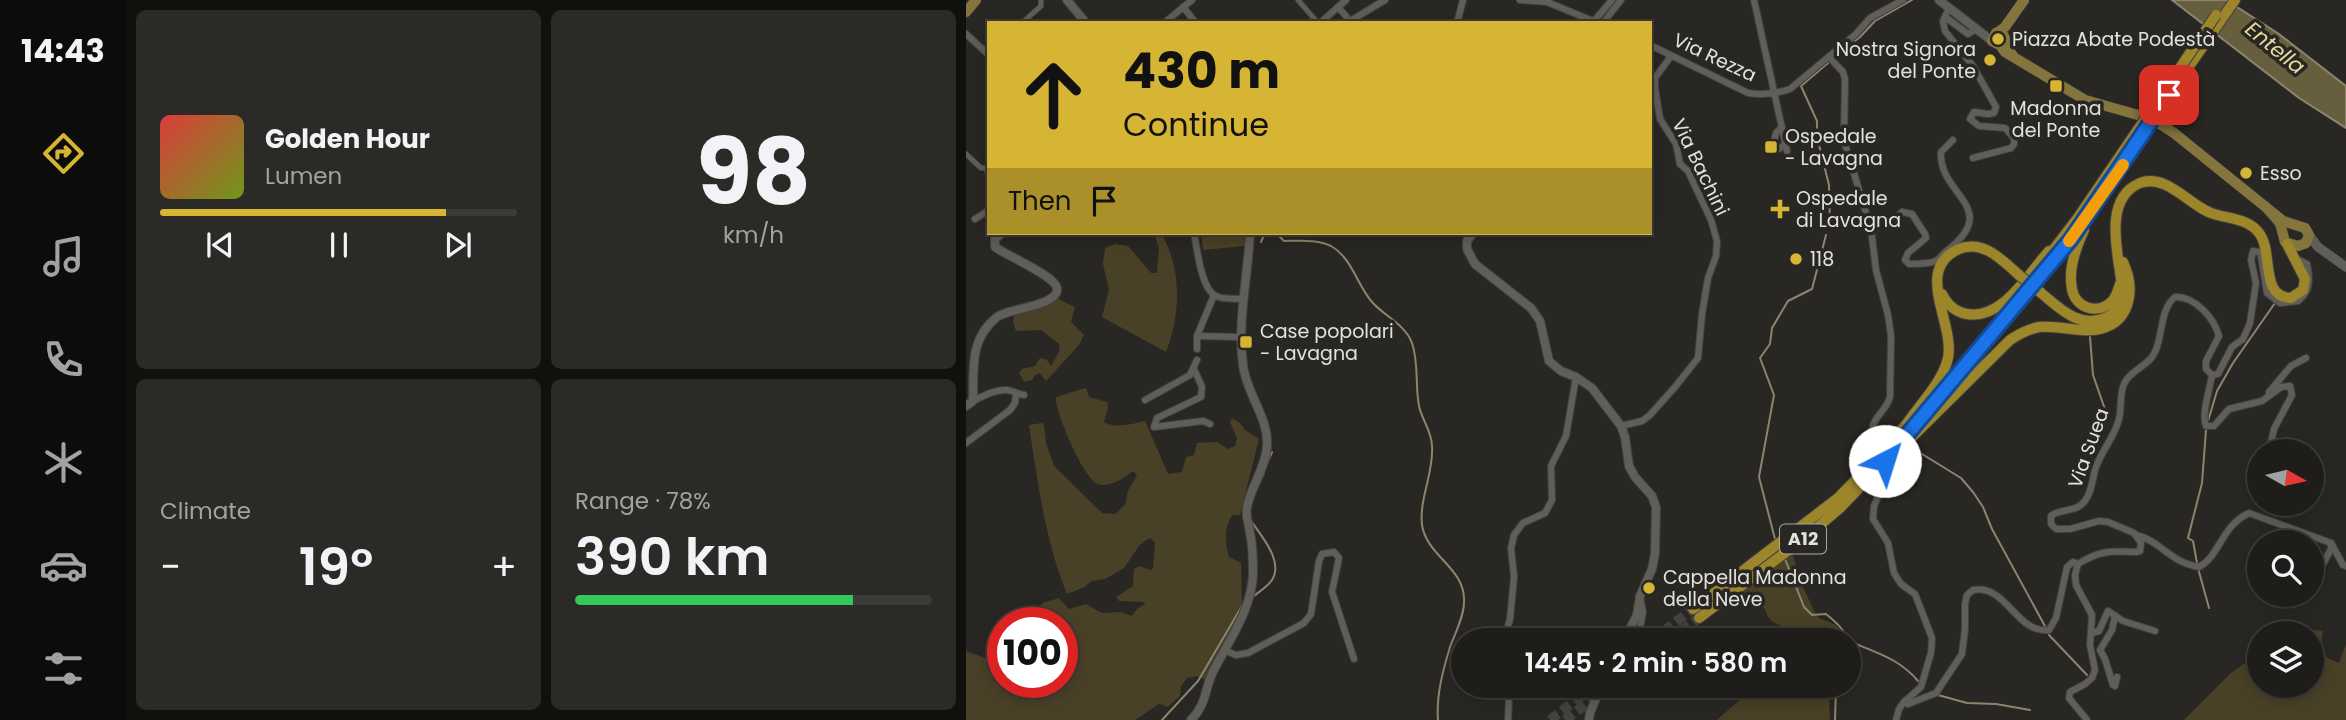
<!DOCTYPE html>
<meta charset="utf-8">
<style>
:root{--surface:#1e1d1a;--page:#2b2a27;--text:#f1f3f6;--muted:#a1a2a2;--line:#3c3b39;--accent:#d6b534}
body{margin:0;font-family:Poppins,sans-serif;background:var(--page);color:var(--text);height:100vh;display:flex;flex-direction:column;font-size:26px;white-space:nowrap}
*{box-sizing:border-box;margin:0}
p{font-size:23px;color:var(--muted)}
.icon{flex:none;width:38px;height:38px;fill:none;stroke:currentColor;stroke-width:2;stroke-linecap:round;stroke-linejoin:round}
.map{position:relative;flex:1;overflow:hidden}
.drawer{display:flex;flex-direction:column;gap:10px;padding:10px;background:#10100e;width:840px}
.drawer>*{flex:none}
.top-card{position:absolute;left:21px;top:21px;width:665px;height:214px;border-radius:0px;box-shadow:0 4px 18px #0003,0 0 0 2px var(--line);background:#d6b534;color:#111;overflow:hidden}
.needle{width:46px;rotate:98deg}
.controls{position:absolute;left:1281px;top:439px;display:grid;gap:14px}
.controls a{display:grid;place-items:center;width:77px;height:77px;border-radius:50%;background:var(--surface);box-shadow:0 4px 18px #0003,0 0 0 2px var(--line);font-size:35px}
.speed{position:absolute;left:21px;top:607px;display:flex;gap:14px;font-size:35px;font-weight:700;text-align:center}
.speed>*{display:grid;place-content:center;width:91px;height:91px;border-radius:50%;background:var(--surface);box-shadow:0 4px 18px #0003,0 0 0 2px var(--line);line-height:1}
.speed .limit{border:10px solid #d22;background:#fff;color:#111}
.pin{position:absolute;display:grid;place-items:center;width:60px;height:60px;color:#fff;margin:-30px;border-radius:14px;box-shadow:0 4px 10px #0006}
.me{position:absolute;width:77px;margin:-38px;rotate:40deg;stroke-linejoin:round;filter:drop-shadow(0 0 5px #0008)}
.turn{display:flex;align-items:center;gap:24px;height:147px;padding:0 21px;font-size:32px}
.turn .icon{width:91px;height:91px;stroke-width:2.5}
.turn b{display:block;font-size:49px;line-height:60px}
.then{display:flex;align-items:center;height:66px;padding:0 21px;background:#0003;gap:14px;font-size:26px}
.big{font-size:52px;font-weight:600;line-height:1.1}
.drawer .widget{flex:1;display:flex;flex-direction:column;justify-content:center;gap:10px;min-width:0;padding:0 24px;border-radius:10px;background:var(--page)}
.drawer .dial{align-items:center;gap:0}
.dial b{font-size:91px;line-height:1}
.song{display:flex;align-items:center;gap:21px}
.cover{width:84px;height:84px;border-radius:10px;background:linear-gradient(135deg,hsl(0 70% 55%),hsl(80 70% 35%))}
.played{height:7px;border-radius:4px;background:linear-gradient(90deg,var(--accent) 80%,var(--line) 80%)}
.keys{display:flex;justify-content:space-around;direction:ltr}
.heat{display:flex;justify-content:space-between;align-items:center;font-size:38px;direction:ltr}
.charge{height:10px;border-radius:5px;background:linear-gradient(90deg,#34c759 78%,var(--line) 0)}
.drawer .tiles{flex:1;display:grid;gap:10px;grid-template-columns:repeat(2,1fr)}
.trip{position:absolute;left:485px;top:628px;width:410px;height:70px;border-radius:35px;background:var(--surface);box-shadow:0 4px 18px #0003,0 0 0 2px var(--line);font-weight:600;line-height:70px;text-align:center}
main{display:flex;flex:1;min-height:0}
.menu{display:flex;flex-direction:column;width:126px;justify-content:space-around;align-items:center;background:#0c0c0a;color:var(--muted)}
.menu .icon{width:49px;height:49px}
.menu .active{color:var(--accent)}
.menu b{font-size:32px;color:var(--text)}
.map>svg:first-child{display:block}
.green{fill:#494127}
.water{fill:#675e3e;stroke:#8c856e;stroke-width:2}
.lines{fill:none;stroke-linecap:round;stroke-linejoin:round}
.stream{stroke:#8c856e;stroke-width:2}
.motorway-tunnel{stroke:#44433f;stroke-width:10;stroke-dasharray:10 5;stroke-linecap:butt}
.pedestrian-casing{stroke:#43423e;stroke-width:6}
.minor-casing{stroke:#43423e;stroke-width:8}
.tertiary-casing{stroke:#43423e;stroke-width:10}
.secondary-casing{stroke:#43423e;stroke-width:10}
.primary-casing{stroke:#43423e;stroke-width:11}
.motorway-casing{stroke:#43423e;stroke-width:12}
.pedestrian{stroke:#5f5e59;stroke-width:4.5}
.minor{stroke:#5f5e59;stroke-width:6}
.tertiary{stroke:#5f5e59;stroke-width:8}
.secondary{stroke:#5f5e59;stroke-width:9}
.primary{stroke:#84753d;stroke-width:10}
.motorway{stroke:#9d852a;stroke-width:10}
.motorway-bridge-casing{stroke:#43423e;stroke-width:12;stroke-linecap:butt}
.motorway-bridge{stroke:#9d852a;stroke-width:10}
.route-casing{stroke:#114b97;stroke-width:18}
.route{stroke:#1a73e8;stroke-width:12}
.slow{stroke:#f59e0b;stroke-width:12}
.poi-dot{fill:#d6b534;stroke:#282723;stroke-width:2.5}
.labels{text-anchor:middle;stroke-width:7;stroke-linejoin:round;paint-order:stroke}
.shield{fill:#282723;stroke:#aaa9a6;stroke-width:2}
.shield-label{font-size:18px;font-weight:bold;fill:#e2e1de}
.poi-label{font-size:19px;fill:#e2e1de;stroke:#282723;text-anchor:start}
.street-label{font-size:19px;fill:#e2e1de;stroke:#282723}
.water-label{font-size:21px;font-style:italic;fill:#e9d89d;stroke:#282723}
</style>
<main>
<nav class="menu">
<b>14:43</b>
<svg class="icon active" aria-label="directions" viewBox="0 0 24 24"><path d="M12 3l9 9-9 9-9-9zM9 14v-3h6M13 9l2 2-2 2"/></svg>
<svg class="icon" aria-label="music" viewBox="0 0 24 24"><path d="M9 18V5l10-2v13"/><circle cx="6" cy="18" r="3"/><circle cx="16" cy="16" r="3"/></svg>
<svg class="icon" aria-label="phone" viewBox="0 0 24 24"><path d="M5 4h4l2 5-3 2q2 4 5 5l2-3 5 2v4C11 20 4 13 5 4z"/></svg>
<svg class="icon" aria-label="climate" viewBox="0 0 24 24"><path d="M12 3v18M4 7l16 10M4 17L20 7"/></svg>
<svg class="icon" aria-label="car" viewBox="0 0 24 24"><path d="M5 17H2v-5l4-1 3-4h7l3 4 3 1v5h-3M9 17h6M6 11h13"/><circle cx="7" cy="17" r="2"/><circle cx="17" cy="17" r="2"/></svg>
<svg class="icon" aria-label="filters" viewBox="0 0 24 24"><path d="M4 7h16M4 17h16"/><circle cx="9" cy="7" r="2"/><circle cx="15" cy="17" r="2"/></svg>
</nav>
<section class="drawer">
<div class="tiles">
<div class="widget">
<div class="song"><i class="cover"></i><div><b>Golden Hour</b><p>Lumen</p></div></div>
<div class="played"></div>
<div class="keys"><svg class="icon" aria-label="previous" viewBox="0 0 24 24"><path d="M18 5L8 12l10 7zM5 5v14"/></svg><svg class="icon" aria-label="pause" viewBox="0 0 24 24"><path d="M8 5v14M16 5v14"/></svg><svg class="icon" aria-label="next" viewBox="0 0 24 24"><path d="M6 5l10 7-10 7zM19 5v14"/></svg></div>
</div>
<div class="widget dial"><b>98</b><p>km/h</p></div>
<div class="widget"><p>Climate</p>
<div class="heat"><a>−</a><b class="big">19°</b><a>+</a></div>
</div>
<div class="widget"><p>Range · 78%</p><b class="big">390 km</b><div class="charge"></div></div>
</div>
</section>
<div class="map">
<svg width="1380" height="720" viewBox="0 0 1380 720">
<rect width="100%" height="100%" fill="#282723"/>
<g class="green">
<path d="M 195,233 C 216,269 215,314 200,352 L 136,317 L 143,290 L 137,264 L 139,248 L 149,244 L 162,246 L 185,273 L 191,273 L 193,248 L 189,236 Z"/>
<polygon points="235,233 278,233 279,246 237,250"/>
<polygon points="92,299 109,307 105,322 118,335 113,345 80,381 74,373 69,375 66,380 58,382 53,373 56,369 69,366 74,358 80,359 85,366 94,350 93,344 75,330 50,331 47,322 49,313 85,303"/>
<path d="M 120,388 L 123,397 L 141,402 L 142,407 L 138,422 C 150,429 166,424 179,421 L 202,474 L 216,472 L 220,457 L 228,455 L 231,443 L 251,442 L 262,449 L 269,446 L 271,438 L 264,422 L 266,418 L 274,423 L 279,430 L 293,439 L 274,515 L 267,515 C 258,524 259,545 263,557 L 275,563 L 276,605 L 241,681 L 231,676 L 221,678 L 215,686 L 214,696 L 202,707 L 193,704 L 169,720 L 0,720 L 0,651 L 19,658 L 37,630 L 37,682 L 96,682 L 96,623 L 77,623 L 72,610 L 76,603 L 93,598 L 103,609 L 120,604 L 136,613 L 155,612 L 166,616 L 171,609 L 179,604 L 178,602 L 153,601 L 150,597 L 167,586 L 168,569 L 173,566 L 185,570 L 187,568 L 189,543 L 185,538 L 180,540 L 173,546 L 158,568 L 139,579 L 125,581 L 119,587 L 101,594 C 79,540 72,484 63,425 L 76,423 L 78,425 L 80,443 L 88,466 L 136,513 L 149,514 L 159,505 L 162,491 L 171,475 L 167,471 C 158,478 144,488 132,484 C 117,478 92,417 90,401 L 90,397 Z"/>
<path d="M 827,555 L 834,580 L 848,611 L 853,618 L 870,625 L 880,640 L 824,640 L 818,627 C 807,623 802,620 799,609 L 791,604 L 782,606 L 773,602 C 775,583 810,562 827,555 Z"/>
<polygon points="1349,630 1357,631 1354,654 1373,663 1380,644 1380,720 1218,720 1264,674 1293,653 1293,686 1346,686 1346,634 1343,633"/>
<polygon points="775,686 867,686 863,696 864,720 751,720 780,694"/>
</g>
<polygon class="water" points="1206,0 1260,0 1313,34 1380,86 1380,128 1333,98"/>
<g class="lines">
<g class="stream">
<polyline points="869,57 894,37 909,21 946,0"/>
<polyline points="862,63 835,86 851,121 851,137 863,185 864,226"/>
<path d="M 310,233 L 318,241 C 333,241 352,239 365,246 C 386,258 391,285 406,302 C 418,316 439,324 446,343 C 453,363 449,386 453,406 C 456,420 466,432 466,446 C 468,473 453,498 456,525 C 461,557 500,568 498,602 C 498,617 489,633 484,647 C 477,670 470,696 472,720"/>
<polyline points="295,242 299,233"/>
<polyline points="1124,337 1127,375 1142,418"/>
<polyline points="1242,421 1251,391 1267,363 1309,303"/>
<polyline points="956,454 995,478 1007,492 1017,507 1026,529 1080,628"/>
<polyline points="301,464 306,452"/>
<polyline points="289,493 298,473"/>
<path d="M 286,522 C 295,536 318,561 306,580 C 302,586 294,591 288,596"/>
<polyline points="809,539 793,477 808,395 794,358 804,344 806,328 822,301 846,289 860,235"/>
<path d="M 819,559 L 838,607 L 846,615 L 860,614 C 870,622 883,633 882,646"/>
<polyline points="1231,563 1227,541 1222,538 1236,483 1240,430"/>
<polyline points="1232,568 1243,608"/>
<polyline points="1083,635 1121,675"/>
<path d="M 883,641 C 908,652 933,658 952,681"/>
<polyline points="882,652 882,656"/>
<polyline points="972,695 1001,703 1030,704 1064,710"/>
<polyline points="196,720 232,681 276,606"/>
<polyline points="869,720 870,686"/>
</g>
<g class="motorway-tunnel">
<polyline points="686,640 727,609"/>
<polyline points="703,640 733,618"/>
<polyline points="584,720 628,686"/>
<polyline points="599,720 644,686"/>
</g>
<g class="pedestrian-casing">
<g id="pedestrian">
<polyline points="332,0 352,23"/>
<polyline points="56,23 75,6 75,0"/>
<polyline points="0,154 15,168 21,168"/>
</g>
</g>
<g class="minor-casing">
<g id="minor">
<polyline points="554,0 581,2 632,23"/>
<polyline points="788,0 821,151"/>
<polyline points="217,7 230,23"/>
<polyline points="372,7 384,21 419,0"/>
<polyline points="983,8 977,21 979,31 1007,66 1030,107 1028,113 1022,114 1008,112 1004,119 1013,126 1039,128 1048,138 1048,144 1045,148 1007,158"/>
<polyline points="978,20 982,19 1002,34 1010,29"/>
<polyline points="628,21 646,0"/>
<polyline points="198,23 226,0"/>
<polyline points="354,23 380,0"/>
<polyline points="491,23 497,0"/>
<polyline points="637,23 655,0"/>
<polyline points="0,34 23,55"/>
<path d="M 684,45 L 782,93 C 797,95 810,94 824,89 L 890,34 L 904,18 L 937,0"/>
<path d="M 863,57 L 877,72 L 879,79 L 878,141 L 905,229 L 910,270 L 922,315 L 925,336 L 924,397 C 921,408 914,412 909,421 C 898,438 922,454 931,464 L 929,475 L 915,490 L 908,506 L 907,519 L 922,543 L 928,573 L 935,584 L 949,594 L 966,638 L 965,653 L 955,687 L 938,702 L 942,704 L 970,693 L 996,654 L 999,629 L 999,604 L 1001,595 L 1007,590 C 1041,584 1050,634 1083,630 L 1090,618 L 1101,567 L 1107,562 L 1112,564"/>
<polyline points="816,127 810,133 807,145 813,149 819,144"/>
<polyline points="23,166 21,168 23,175"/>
<polyline points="9,219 23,210"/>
<path d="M 905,229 L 926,223 L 936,212 L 946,214 L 959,234 L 960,238 L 942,253 L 939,260 L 943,264 C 950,264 963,264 970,261 C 974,259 977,253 982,250 C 1036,207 972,195 975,152 L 987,140"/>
<path d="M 228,233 C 231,248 235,289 250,296 C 257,300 270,298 278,299"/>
<polyline points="231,336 274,337"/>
<polyline points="231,349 231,336 248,295"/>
<polyline points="228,369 236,387 235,397 191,418 188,427 237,421 244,424"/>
<path d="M 1246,375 L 1252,374 L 1266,347 L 1277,339 L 1284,323 L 1290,283 L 1285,260 L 1287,251 L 1293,252 L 1295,256 L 1301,293 L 1314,303 L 1332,301 C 1345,291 1344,279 1341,264 L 1333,260"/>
<polyline points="1303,392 1325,366 1340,358"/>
<polyline points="179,400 224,375 231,360"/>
<path d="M 7,401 C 17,396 30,389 41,390 C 48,391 51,394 58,395"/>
<polyline points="655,426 676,421 683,416 709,387 732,358 736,314 742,278 750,256 751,241 745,220 722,171 714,164 710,144 694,119 689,88 689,78 705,56"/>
<polyline points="0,443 44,410 49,403 50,394"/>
<path d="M 1170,535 C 1195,541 1203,562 1233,567 C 1254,556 1255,526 1283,513 L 1365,543 L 1377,565 L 1380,566"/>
<polyline points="1346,584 1365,549 1365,543"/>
<polyline points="1340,596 1340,595"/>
<polyline points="1149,616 1146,630 1134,650 1139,659 1147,685 1149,686 1151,677"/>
<polyline points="1126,633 1133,631 1142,611 1157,621 1189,631"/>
<polyline points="538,640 544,619 548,577 545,548 548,535 557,523 579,513 586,500 585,466 600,436 610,377"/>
<polyline points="672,640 677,612 675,602"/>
<polyline points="260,651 270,655 282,653 338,623 345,614 353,561 356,554 368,552 373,558 366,592 388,659"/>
<polyline points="540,686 543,697 542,720"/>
<polyline points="930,720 933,709 938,702"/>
<path d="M 1121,720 L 1103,698 L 1104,692 L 1119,684 L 1126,678 L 1129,670 L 1124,645 L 1126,615 L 1110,585 L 1109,575 L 1112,564 C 1134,550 1146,551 1171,552 L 1174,551 L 1175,543 L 1168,533 L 1142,522 L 1133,521 L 1104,529 L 1090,529 L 1085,524 L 1085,516 C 1094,508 1109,513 1118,502 C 1126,493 1126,479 1130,467 C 1136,450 1149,436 1153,419 C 1156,407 1153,392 1159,382 C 1166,369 1183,366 1189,352 C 1197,335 1194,309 1209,297 C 1229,296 1248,318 1253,336 L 1240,361 L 1240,369 L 1246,375 C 1244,389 1235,415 1240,426 L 1248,426 L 1263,409 L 1296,401 L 1315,387 L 1324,386 L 1326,395 L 1308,429 L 1303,452"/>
</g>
</g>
<g class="tertiary-casing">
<g id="tertiary">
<polyline points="101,0 120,23"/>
<polyline points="973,0 1026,41"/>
<polyline points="507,233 501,241 501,249 509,264 565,308 574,321 583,361 595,371 610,377 626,388 655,426 659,437 663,466 669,477 686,496 690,507 689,554 686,569 674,596 671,615 658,640"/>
<path d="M 0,406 L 7,401 C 8,369 3,339 31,317 C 42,308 94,306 91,288 C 88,275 41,256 29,247 L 29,239 L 36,233"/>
<path d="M 225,720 C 242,703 238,687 249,668 C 264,639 285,610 287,575 C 287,562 287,546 284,533 C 283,523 279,516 281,507 C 285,486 300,467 301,446 C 303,418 280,393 277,365 C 271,321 282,277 284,233"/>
<polyline points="623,720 624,713 635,686"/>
</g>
</g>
<g class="secondary-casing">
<polyline id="secondary" points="1343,235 1352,247 1380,267"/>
</g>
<g class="primary-casing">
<g id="primary">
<polyline points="0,12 10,0"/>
<polyline points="1032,32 1039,27 1058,0"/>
<polyline points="1048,57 1042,49 1038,36 1030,33 1026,41 1034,45 1039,52 1119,100 1172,115 1194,124 1208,133 1317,221 1339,228 1343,235 1340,243 1332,246 1319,242 1314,223 1299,206"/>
</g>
</g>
<g class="motorway-casing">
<g id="motorway">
<polyline points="1188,117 1269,0"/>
<path d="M 1118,230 C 1110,247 1102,270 1106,289 C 1109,307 1130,315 1144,303 C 1150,299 1152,290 1154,284"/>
<polyline points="1081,258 1111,219"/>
<path d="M 1074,292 C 1094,309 1115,331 1143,316 C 1151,311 1156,304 1158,295 C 1158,290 1156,284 1155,279 C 1151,249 1138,198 1174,183 C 1200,173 1223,205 1245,213 C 1261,219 1282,218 1293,233 C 1308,252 1293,297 1325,298 L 1337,290 L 1339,279 L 1321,244"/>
<path d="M 976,294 C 981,304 989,312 1001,314 C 1037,320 1062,274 1083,251"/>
<path d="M 942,422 C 956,402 977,381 982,358 C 989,323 947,269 993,249 C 1017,239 1036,260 1053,275"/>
<polyline points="943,432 1047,310 1136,197"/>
<polyline points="923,444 944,420"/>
<path d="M 931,452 L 1044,340 C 1053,334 1062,329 1073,327 C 1092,325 1110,332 1128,330 C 1165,325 1170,290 1157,262"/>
<polyline points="727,609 872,498 913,456"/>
<polyline points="733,618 841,536 874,508 919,461"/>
</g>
</g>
<use href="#pedestrian" class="pedestrian"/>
<use href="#minor" class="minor"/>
<use href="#tertiary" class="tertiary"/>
<use href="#secondary" class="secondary"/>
<use href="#primary" class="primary"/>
<use href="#motorway" class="motorway"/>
<g class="motorway-bridge-casing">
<g id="motorway-bridge">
<polyline points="1136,197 1169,147"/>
<polyline points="1111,219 1250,15"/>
<polyline points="1053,275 1074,292"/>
<polyline points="913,456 923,444"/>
<polyline points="919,461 928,450"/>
</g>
</g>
<use href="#motorway-bridge" class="motorway-bridge"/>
</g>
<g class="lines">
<g class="route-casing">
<polyline id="route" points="919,461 1105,239 1203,95"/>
</g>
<use href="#route" class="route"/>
<polyline class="slow" points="1103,241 1157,165"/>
</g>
<g class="poi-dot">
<circle cx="1032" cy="39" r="7"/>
<circle cx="1024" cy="60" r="7"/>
<rect x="1083" y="79" width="14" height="14" rx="3.5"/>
<rect x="798" y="140" width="14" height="14" rx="3.5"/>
<circle cx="1280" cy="173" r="7"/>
<path d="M810.5 198.5h7v7h7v7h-7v7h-7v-7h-7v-7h7z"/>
<circle cx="830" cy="259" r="7"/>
<rect x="273" y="335" width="14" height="14" rx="3.5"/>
<circle cx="683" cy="588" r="7"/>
</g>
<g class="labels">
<rect class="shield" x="814" y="524.5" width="46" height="29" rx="5"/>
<g class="shield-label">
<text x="837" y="545">A12</text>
</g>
<g class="poi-label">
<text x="1046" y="46">Piazza Abate Podestà</text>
<text x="1010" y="56" text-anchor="end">Nostra Signora<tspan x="1010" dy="22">del Ponte</tspan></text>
<text x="1090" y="115" text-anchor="middle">Madonna<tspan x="1090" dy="22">del Ponte</tspan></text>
<text x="819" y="143">Ospedale<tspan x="819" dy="22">- Lavagna</tspan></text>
<text x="1294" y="180">Esso</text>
<text x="830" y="205">Ospedale<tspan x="830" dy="22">di Lavagna</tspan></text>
<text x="844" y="266">118</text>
<text x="294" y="338">Case popolari<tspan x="294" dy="22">- Lavagna</tspan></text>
<text x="697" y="584">Cappella Madonna<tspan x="697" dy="22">della Neve</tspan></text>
</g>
<g class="street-label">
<text transform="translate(749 57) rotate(25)" y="7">Via Rezza</text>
<text transform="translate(735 167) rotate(64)" y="7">Via Bachini</text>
<text transform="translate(1122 448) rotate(-70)" y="7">Via Suea</text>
</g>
<g class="water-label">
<text transform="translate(1309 48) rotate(39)" y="7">Entella</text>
</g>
</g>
</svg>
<div class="controls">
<a><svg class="needle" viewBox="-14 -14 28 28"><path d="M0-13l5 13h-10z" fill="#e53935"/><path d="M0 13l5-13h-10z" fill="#a1a2a2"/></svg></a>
<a><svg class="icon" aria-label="search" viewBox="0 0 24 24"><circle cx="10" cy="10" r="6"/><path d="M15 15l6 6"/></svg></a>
<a><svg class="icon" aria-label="layers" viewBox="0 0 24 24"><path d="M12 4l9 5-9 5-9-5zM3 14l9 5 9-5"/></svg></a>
</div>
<div class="speed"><div class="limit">100</div></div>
<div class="pin" style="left:1203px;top:95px;background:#d93025"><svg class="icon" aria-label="arrive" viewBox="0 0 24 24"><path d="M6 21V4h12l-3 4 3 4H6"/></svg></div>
<svg class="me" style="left:919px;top:461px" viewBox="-20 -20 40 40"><circle r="19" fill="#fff"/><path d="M0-13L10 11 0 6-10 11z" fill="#1a73e8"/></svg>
<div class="trip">14:45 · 2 min · 580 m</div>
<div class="top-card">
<div class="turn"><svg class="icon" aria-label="ahead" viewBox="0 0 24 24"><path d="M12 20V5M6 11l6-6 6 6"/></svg><div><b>430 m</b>Continue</div></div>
<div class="then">Then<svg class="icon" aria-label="arrive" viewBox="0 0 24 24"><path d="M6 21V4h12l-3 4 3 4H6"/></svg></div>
</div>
</div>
</main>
